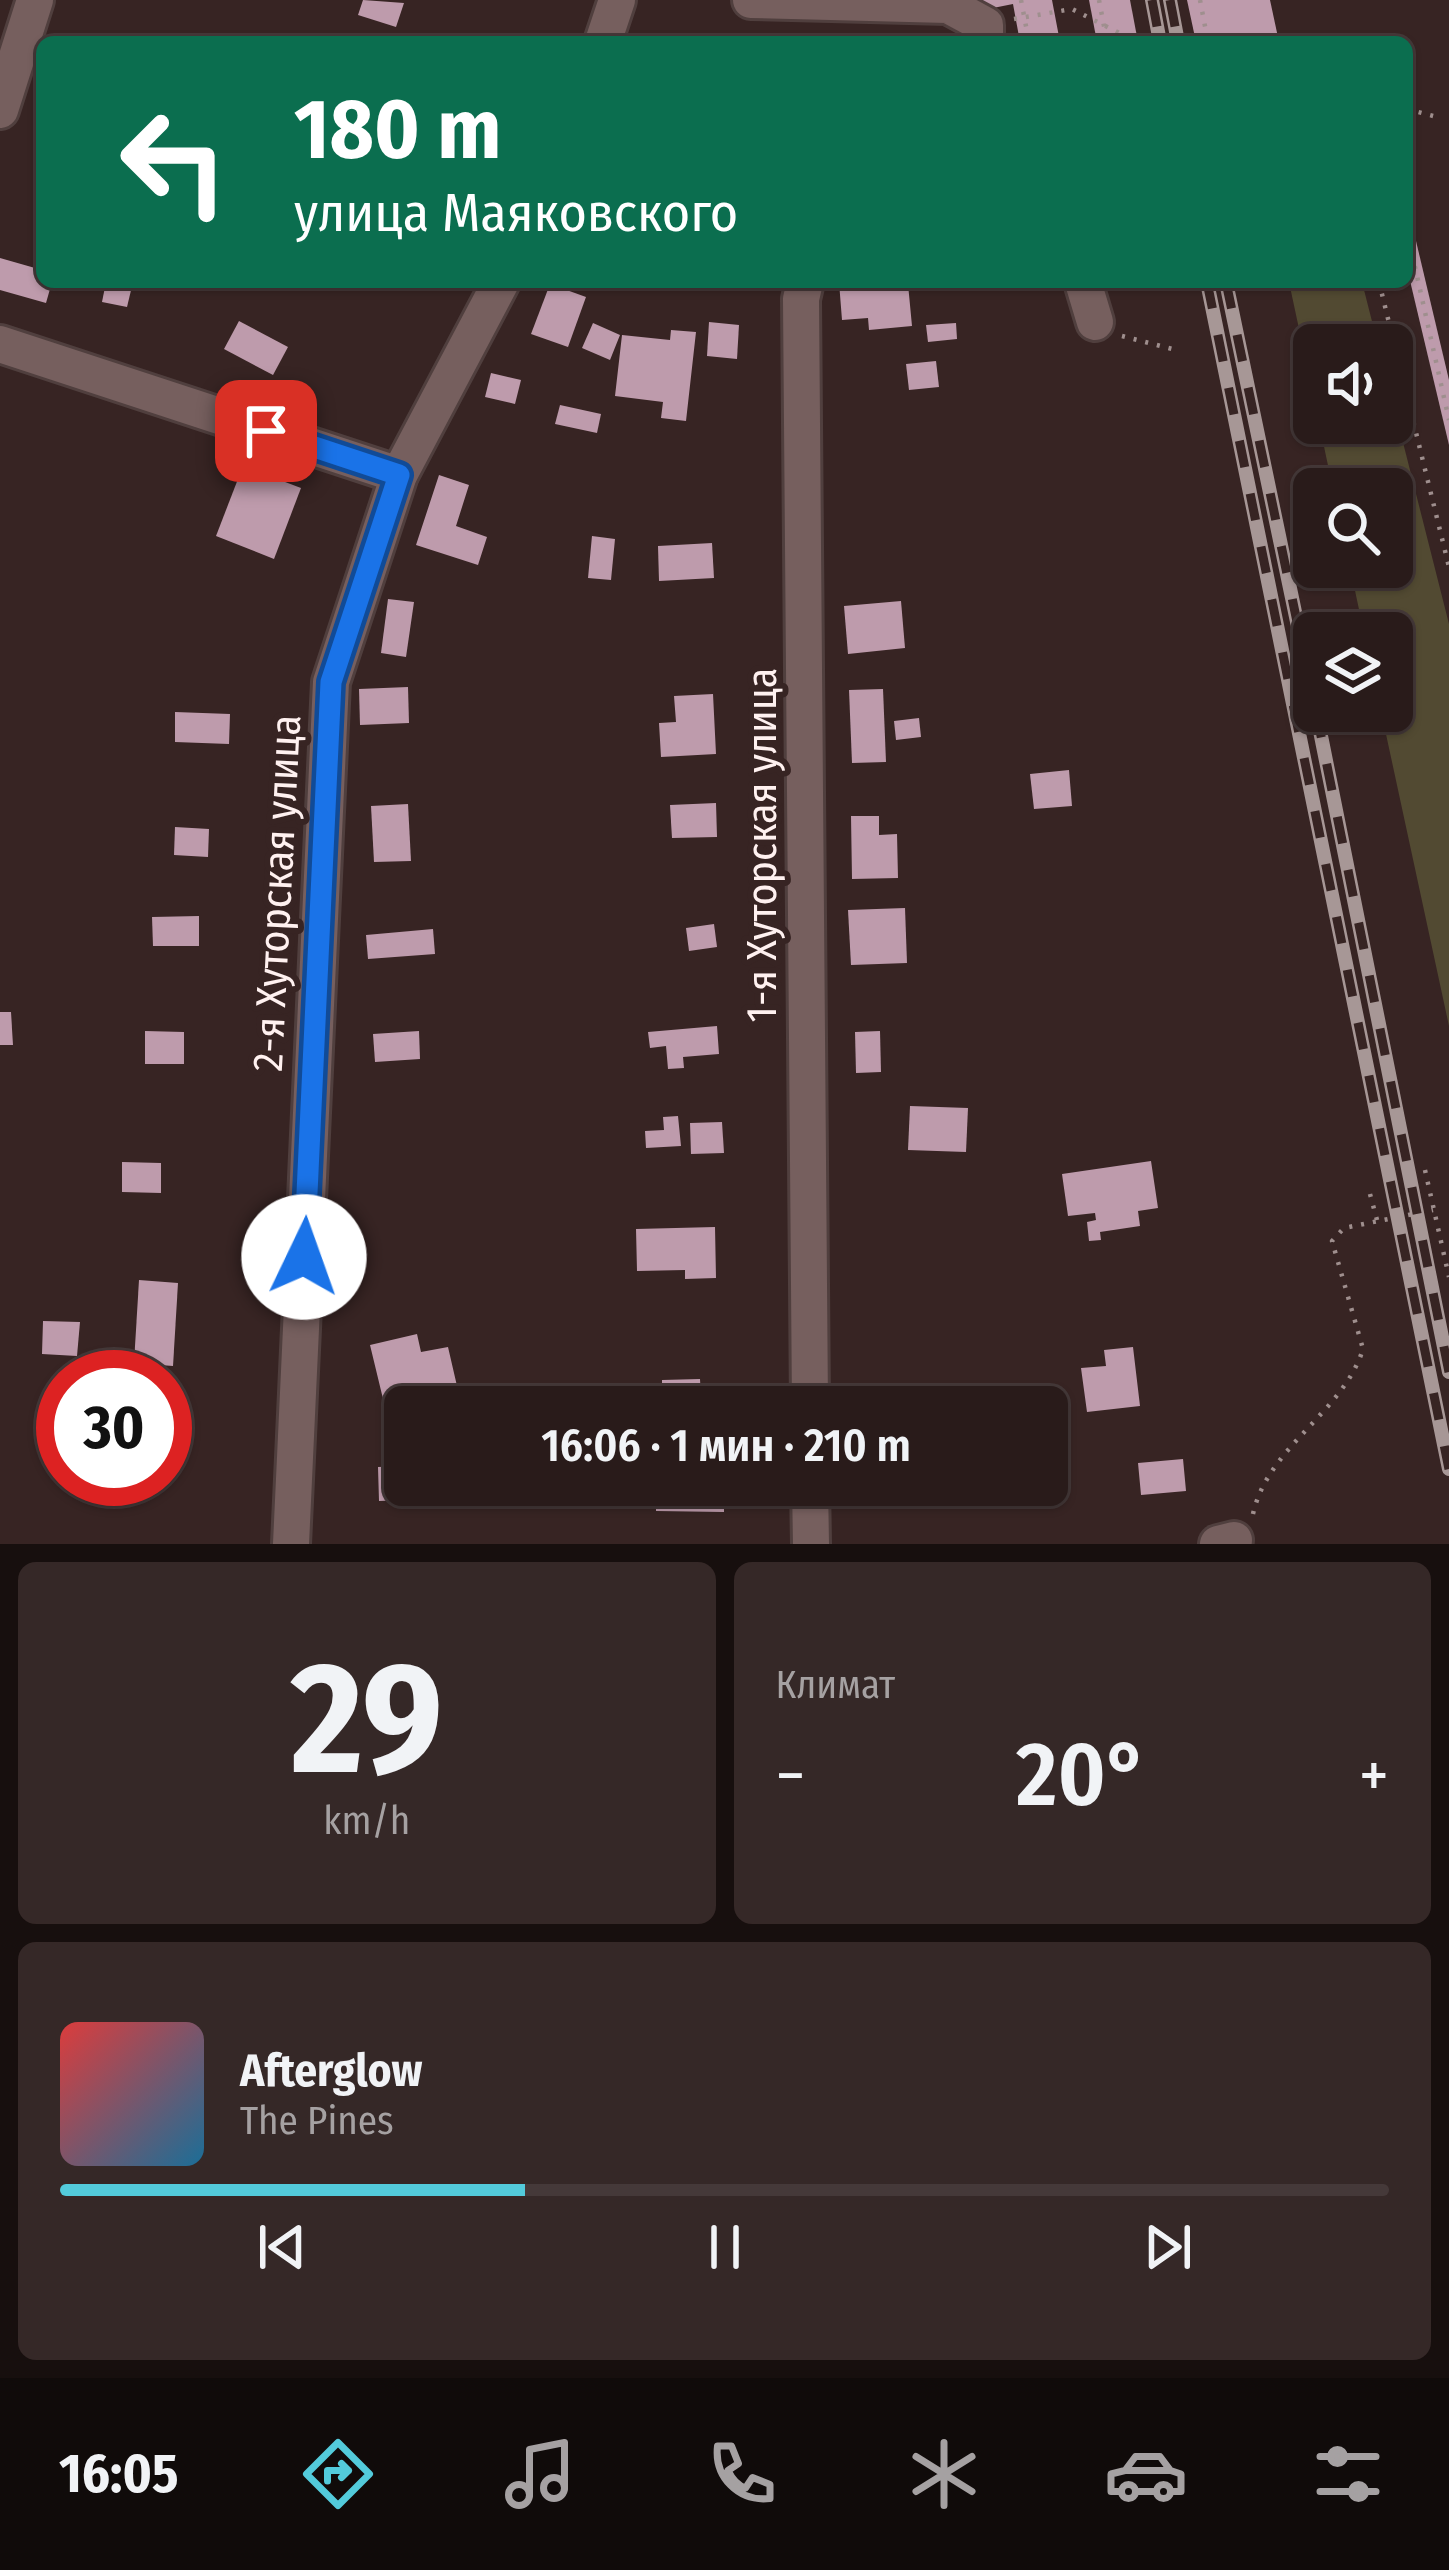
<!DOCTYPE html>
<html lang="ru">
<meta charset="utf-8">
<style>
:root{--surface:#291b1a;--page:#352827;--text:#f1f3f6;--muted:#a5a1a2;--line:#453939;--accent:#53cbdb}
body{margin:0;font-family:"Fira Sans Condensed",sans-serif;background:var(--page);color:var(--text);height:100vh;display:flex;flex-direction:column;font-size:45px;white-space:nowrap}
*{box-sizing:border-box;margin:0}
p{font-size:39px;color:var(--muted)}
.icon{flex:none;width:66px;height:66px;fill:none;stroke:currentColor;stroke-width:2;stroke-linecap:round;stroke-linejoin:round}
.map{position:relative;height:1544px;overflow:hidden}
.drawer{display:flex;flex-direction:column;gap:18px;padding:18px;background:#170f0e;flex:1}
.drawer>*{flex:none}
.hud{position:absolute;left:36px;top:36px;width:1377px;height:252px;border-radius:18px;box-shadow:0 3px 9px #0004,0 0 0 3px var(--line);background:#0b6e4f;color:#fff;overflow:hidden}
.fabs{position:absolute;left:1293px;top:324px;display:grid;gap:24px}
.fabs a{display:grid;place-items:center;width:120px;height:120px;border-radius:18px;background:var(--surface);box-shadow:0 3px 9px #0004,0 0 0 3px var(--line);font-size:60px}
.speed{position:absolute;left:36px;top:1350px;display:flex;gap:24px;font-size:60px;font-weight:700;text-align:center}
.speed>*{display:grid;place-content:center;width:156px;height:156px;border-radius:50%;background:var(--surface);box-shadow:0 3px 9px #0004,0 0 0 3px var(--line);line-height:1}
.speed .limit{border:18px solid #d22;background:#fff;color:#111}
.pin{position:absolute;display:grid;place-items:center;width:102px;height:102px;color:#fff;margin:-51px;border-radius:24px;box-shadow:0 6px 18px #0006}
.me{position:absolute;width:132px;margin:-66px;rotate:3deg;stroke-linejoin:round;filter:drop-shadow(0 0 9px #0008)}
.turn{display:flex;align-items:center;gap:42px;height:252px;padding:0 60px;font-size:54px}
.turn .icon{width:156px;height:156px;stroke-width:2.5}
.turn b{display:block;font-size:84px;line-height:102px}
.big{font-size:90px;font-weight:600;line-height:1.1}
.drawer .tile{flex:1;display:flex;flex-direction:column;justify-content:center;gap:18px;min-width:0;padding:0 42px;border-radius:18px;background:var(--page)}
.drawer .dial{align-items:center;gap:0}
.dial b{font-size:156px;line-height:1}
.song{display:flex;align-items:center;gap:36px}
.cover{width:144px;height:144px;border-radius:18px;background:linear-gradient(135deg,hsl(0 70% 55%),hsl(200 70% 35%))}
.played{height:12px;border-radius:6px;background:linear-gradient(90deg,var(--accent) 35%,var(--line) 35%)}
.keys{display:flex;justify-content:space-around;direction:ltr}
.heat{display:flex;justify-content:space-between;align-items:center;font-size:66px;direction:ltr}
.drawer .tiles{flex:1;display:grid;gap:18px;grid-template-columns:1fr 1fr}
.tile:last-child{grid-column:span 2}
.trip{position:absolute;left:384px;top:1386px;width:684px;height:120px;border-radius:18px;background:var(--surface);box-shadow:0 3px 9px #0004,0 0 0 3px var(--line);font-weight:600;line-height:120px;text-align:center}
.dock{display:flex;height:192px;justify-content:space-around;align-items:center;background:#100b0a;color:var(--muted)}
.dock .icon{width:84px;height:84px}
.dock .selected{color:var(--accent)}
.dock b{font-size:54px;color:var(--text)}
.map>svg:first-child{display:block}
.green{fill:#524a32}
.building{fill:#be9bac}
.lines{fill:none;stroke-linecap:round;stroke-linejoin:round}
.minor-casing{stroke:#503f3e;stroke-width:42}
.path{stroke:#9f8f8e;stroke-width:4.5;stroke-dasharray:3 9;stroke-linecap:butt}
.minor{stroke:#765f5e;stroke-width:36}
.rail-casing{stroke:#a79796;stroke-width:14}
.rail{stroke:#372423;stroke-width:9;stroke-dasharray:27;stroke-linecap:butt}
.path-bridge{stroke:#9f8f8e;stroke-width:4.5;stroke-dasharray:3 9;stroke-linecap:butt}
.route-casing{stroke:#114b97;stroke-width:30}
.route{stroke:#1a73e8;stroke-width:21}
.labels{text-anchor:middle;stroke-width:12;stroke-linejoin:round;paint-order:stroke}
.street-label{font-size:42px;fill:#fff1f0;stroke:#372423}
</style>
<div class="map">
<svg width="1449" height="1544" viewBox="0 0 1449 1544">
<rect width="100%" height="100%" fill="#372423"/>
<g class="green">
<polygon points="1289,282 1362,282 1378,345 1314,345 1314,399"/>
<polygon points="1392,399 1449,624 1449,1026 1381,711 1392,711 1392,633 1364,633 1350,567 1392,567 1392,489 1333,489 1319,423 1392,423"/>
</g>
<g class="building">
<polygon points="363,0 404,3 396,27 358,15"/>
<polygon points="981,0 1052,0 1060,42 1020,42 1013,4 983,10"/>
<polygon points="1089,0 1130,0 1138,42 1097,42"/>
<polygon points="1187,0 1270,0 1279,42 1196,42"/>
<polygon points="1407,203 1449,380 1449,445 1407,268"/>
<polygon points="0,258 42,270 42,282 52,282 46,303 0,290"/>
<polygon points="106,282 133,282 127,307 102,302"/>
<polygon points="839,282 908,284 912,326 869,330 868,318 842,320"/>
<polygon points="550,284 586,297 568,347 531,334"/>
<polygon points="239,321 288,347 273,375 224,349"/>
<polygon points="709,322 739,325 737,359 707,356"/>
<polygon points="593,323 620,335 610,360 582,348"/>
<polygon points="956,323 957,339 928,342 926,325"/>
<polygon points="671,330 696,332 686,421 661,418 663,402 615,396 622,335 670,340"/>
<polygon points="936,361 939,387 909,390 906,364"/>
<polygon points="491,373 521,380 515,404 485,397"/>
<polygon points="560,405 601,414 597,433 555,424"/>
<polygon points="243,466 301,488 274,559 216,536"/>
<polygon points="439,475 469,485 456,526 487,537 478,565 416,545"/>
<polygon points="592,536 615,539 611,580 588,578"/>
<polygon points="712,543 714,578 659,581 658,546"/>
<polygon points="388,599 414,602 406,657 381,653"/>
<polygon points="901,601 905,648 848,654 844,606"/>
<polygon points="408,687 409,723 360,725 359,689"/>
<polygon points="883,689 886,762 852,763 849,690"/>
<polygon points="713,694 716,754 661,757 659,723 676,722 674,696"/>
<polygon points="175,712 230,714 229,744 175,742"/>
<polygon points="919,718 921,737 896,740 894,721"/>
<polygon points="1069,770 1072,806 1034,809 1030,774"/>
<polygon points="716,803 717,837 672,838 670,805"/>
<polygon points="408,804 411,861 374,862 371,806"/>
<polygon points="851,816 879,816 879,835 897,834 898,878 852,879"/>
<polygon points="175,827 209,829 208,857 174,855"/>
<polygon points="905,908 907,963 851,965 848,910"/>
<polygon points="199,916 199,946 153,946 152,917"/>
<polygon points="714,924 717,947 689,951 686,928"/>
<polygon points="433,929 435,954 368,959 366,935"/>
<polygon points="0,1012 11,1012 13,1045 0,1045"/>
<polygon points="717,1026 719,1054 683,1057 684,1068 668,1069 666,1046 650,1048 648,1032"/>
<polygon points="145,1031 184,1032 184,1064 145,1064"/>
<polygon points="419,1031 420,1059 375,1062 373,1034"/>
<polygon points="880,1031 881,1072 856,1073 855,1032"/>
<polygon points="910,1106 968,1108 966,1152 908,1150"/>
<polygon points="678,1116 681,1146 646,1148 645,1131 664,1130 663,1117"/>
<polygon points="722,1122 724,1153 691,1154 690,1123"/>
<polygon points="1151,1161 1158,1208 1138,1211 1140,1226 1100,1232 1101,1240 1089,1241 1087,1222 1096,1220 1095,1213 1068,1216 1062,1174"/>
<polygon points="122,1162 161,1163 161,1193 122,1192"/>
<polygon points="715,1227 716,1278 685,1279 685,1270 637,1271 636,1229"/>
<polygon points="139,1280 178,1283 173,1366 134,1363"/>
<polygon points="43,1321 80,1322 77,1356 42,1354"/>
<polygon points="417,1334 421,1352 448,1347 457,1386 384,1403 370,1345"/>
<polygon points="1133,1347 1140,1406 1087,1412 1081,1368 1106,1366 1104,1350"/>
<polygon points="700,1379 701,1396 710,1396 711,1407 662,1407 662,1380"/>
<polygon points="1183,1459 1186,1491 1141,1495 1138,1463"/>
<polygon points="405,1466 405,1485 464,1485 464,1498 379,1501 378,1467"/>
<polygon points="656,1485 707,1485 707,1491 724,1491 724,1512 656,1511"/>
</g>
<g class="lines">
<g class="minor-casing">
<g id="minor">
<polyline points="751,0 948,5 985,25 985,42"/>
<polyline points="603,42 617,0"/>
<polyline points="0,110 35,0"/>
<polyline points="805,282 801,299 810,1407"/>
<polyline points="1083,282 1095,322"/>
<polyline points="0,344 399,475"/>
<polyline points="810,1485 811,1544"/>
<polyline points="291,1544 331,682 399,475 501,282"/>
<polyline points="1218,1544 1234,1540"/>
</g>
</g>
<g class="path">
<polyline points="1200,0 1208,42"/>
<polyline points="1014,19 1072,9 1137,42"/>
<polyline points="1230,42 1265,35 1266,42"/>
<polyline points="1407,109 1437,117"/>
<polyline points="1407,231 1449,420"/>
<polyline points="1379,282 1449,567"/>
<polyline points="1122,336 1176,350"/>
<polyline points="1425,1170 1449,1277"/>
<polyline points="1370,1194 1377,1220"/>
<path d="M 1253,1514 C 1268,1446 1343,1413 1363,1349 L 1332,1241 L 1344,1228 L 1433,1210"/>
</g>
<use href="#minor" class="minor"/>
<g class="rail-casing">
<g id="rail">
<polyline points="1152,0 1160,42"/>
<polyline points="1170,0 1178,42"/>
<polyline points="1207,282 1449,1469"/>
<polyline points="1226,282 1314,703"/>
<polyline points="1316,711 1449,1372"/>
</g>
</g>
<use href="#rail" class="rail"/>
<g class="path-bridge">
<polyline points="1021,0 1029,42"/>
<polyline points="1099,0 1107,42"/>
</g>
</g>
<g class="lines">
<g class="route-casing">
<polyline id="route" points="266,431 399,475 331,682 304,1257"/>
</g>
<use href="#route" class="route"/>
</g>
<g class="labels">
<g class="street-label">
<text transform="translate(761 845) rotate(-90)" y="15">1-я Хуторская улица</text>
<text transform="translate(276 893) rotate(-87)" y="15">2-я Хуторская улица</text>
</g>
</g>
</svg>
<div class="fabs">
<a><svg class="icon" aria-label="sound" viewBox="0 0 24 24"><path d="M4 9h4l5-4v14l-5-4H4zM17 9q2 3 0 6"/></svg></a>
<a><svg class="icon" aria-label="search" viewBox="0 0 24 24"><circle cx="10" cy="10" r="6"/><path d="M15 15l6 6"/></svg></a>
<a><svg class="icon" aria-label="layers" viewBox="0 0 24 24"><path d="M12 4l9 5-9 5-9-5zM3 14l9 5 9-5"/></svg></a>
</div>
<div class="speed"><div class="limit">30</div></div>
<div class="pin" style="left:266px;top:431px;background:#d93025"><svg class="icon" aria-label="arrive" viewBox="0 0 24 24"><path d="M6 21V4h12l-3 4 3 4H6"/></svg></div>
<svg class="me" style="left:304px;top:1257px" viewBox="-20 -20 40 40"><circle r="19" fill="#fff"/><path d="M0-13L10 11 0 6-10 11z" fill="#1a73e8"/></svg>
<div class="trip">16:06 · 1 мин · 210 m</div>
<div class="hud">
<div class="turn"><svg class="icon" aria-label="left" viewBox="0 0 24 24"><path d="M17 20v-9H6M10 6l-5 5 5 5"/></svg><div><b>180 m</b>улица Маяковского</div></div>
</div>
</div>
<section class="drawer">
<div class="tiles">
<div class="tile dial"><b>29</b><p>km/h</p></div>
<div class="tile"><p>Климат</p>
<div class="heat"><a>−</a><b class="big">20°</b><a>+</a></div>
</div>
<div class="tile">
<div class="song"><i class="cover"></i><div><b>Afterglow</b><p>The Pines</p></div></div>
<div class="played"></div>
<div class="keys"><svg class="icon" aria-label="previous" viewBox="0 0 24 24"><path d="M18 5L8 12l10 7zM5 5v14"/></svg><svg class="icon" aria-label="pause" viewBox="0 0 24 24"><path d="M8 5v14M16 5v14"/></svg><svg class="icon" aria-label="next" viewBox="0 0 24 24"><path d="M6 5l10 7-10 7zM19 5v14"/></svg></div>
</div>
</div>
</section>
<nav class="dock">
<b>16:05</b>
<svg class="icon selected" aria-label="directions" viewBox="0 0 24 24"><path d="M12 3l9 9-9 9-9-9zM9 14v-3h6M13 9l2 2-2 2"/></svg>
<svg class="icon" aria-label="music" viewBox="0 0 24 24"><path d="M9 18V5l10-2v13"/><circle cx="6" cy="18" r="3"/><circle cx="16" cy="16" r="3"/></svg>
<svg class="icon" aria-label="phone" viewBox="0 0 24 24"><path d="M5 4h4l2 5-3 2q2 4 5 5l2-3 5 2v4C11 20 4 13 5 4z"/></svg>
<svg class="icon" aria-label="climate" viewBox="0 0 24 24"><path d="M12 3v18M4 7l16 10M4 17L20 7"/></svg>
<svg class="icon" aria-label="car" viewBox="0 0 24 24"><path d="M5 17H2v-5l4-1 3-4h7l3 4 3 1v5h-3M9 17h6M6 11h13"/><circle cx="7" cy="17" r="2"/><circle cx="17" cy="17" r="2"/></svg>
<svg class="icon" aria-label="filters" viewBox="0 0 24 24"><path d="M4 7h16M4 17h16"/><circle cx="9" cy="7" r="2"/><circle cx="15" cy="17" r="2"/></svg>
</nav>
